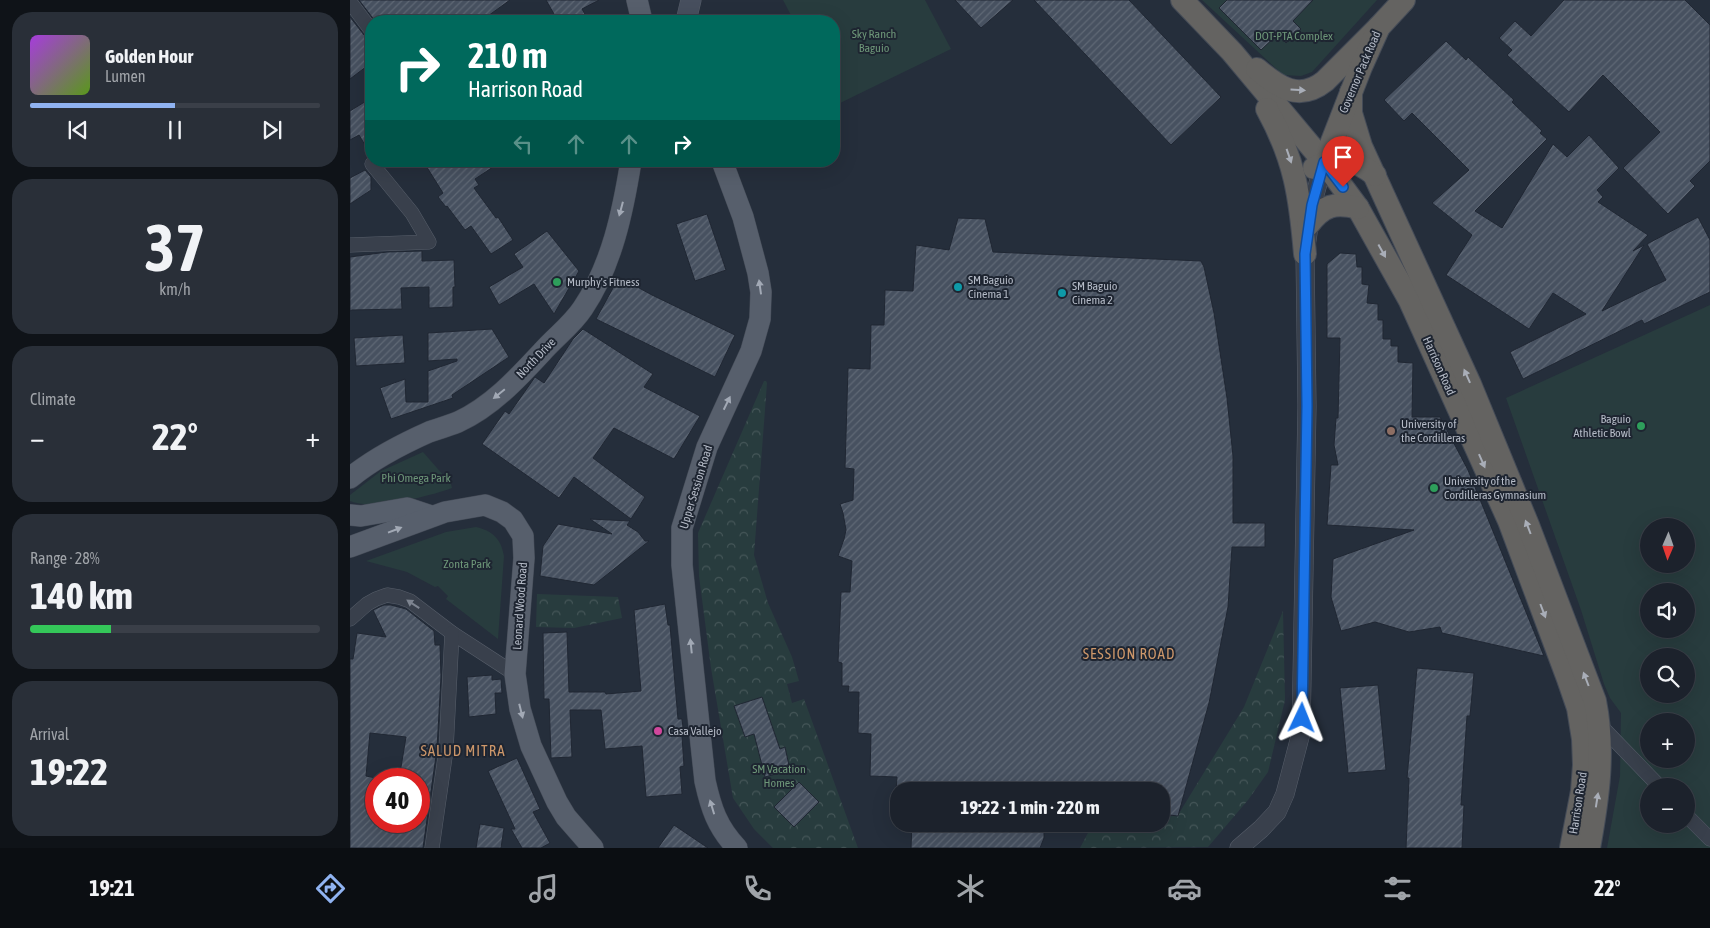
<!DOCTYPE html>
<meta charset="utf-8">
<style>
:root{--surface:#1c222c;--page:#292f38;--text:#f1f3f6;--muted:#a0a4a9;--line:#3a3f48;--accent:#90b3f1}
body{margin:0;font-family:"Asap Condensed",sans-serif;background:var(--page);color:var(--text);height:100vh;display:flex;flex-direction:column;font-size:19px;white-space:nowrap}
*{box-sizing:border-box;margin:0}
p{font-size:16px;color:var(--muted)}
.icon{flex:none;width:28px;height:28px;fill:none;stroke:currentColor;stroke-width:2;stroke-linecap:round;stroke-linejoin:round}
.map{position:relative;flex:1;overflow:hidden}
.side{display:flex;flex-direction:column;gap:12px;padding:12px;background:#0f1318;width:350px}
.side>*{flex:none}
.hud{position:absolute;left:15px;top:15px;width:475px;height:152px;border-radius:20px;box-shadow:0 5px 20px #0002,0 0 0 1px var(--line);background:#00695c;color:#fff;overflow:hidden}
.needle{width:32px;rotate:182deg}
.buttons{position:absolute;left:1290px;top:518px;display:grid;gap:10px}
.buttons a{display:grid;place-items:center;width:55px;height:55px;border-radius:50%;background:var(--surface);box-shadow:0 5px 20px #0002,0 0 0 1px var(--line);font-size:25px}
.speed{position:absolute;left:15px;top:768px;display:flex;gap:10px;font-size:25px;font-weight:700;text-align:center}
.speed>*{display:grid;place-content:center;width:65px;height:65px;border-radius:50%;background:var(--surface);box-shadow:0 5px 20px #0002,0 0 0 1px var(--line);line-height:1}
.speed .limit{border:8px solid #d22;background:#fff;color:#111}
.pin{position:absolute;display:grid;place-items:center;width:42px;height:42px;color:#fff;margin:-51px -21px;border-radius:50% 50% 50% 0;rotate:-45deg;box-shadow:0 0 5px #0007}
.pin .icon{rotate:45deg}
.me{position:absolute;width:55px;margin:-28px;rotate:2deg;stroke-linejoin:round;filter:drop-shadow(0 0 4px #0008)}
.turn{display:flex;align-items:center;gap:18px;height:105px;padding:0 20px;font-size:22px}
.turn .icon{width:65px;height:65px;stroke-width:2.5}
.turn b{display:block;font-size:35px;line-height:42px}
.lanes{display:flex;align-items:center;height:48px;padding:0 20px;background:#0003;justify-content:center;gap:25px;direction:ltr}
.lanes .off{opacity:.35}
.big{font-size:38px;font-weight:700;line-height:1.1}
.side .card{flex:1;display:flex;flex-direction:column;justify-content:center;gap:8px;min-width:0;padding:0 18px;border-radius:20px;background:var(--page)}
.side .dial{align-items:center;gap:0}
.dial b{font-size:65px;line-height:1}
.song{display:flex;align-items:center;gap:15px}
.cover{width:60px;height:60px;border-radius:8px;background:linear-gradient(135deg,hsl(280 70% 55%),hsl(90 70% 35%))}
.played{height:5px;border-radius:2px;background:linear-gradient(90deg,var(--accent) 50%,var(--line) 50%)}
.keys{display:flex;justify-content:space-around;direction:ltr}
.heat{display:flex;justify-content:space-between;align-items:center;font-size:28px;direction:ltr}
.charge{height:8px;border-radius:4px;background:linear-gradient(90deg,#34c759 28%,var(--line) 0)}
.trip{position:absolute;left:540px;top:782px;width:280px;height:50px;border-radius:20px;background:var(--surface);box-shadow:0 5px 20px #0002,0 0 0 1px var(--line);font-weight:700;line-height:50px;text-align:center}
.tab-bar{display:flex;height:80px;justify-content:space-around;align-items:center;background:#0b0e12;color:var(--muted)}
.tab-bar .icon{width:35px;height:35px}
.tab-bar .current{color:var(--accent)}
.tab-bar b{font-size:22px;color:var(--text)}
main{display:flex;flex:1;min-height:0}
.map>svg:first-child{display:block}
.forest{fill:url(#forest-crowns)}
.park{fill:#283c3e;fill-rule:evenodd}
.building{fill:url(#building-hatch);stroke:#202733;fill-rule:evenodd}
.lines{fill:none;stroke-linecap:round;stroke-linejoin:round}
.minor-casing{stroke:#575e6a;stroke-width:15}
.tertiary-casing{stroke:#575e6a;stroke-width:19}
.secondary-casing{stroke:#575e6a;stroke-width:21}
.primary-casing{stroke:#424955;stroke-width:22}
.trunk-casing{stroke:#444b57;stroke-width:24}
.minor{stroke:#39404c;stroke-width:14}
.tertiary{stroke:#39404c;stroke-width:18}
.secondary{stroke:#474f5e;stroke-width:20}
.primary{stroke:#575f6c;stroke-width:21}
.trunk{stroke:#646361;stroke-width:22}
.oneway{fill:#a9aeb8}
.oneway2{fill:#a2a9b5}
.oneway3{fill:#7d8490}
.route-casing{stroke:#114b97;stroke-width:12}
.route{stroke:#1a73e8;stroke-width:9}
.leisure-dot{fill:#2e9e5b;stroke:#1e2531;stroke-width:2}
.culture-dot{fill:#0f9aa8;stroke:#1e2531;stroke-width:2}
.education-dot{fill:#8d6e63;stroke:#1e2531;stroke-width:2}
.hotel-dot{fill:#d1479c;stroke:#1e2531;stroke-width:2}
.labels{text-anchor:middle;stroke-width:4;stroke-linejoin:round;paint-order:stroke}
.park-label{font-size:12px;fill:#6d9678;stroke:#1e2531}
.street-label{font-size:12px;fill:#b5bbc7;stroke:#1e2531}
.poi-label{font-size:12px;fill:#b5bbc7;stroke:#1e2531;text-anchor:start}
.quarter-label{font-size:15px;letter-spacing:1px;fill:#cd976a;stroke:#1e2531}
</style>
<main>
<section class="side">
<div class="card">
<div class="song"><i class="cover"></i><div><b>Golden Hour</b><p>Lumen</p></div></div>
<div class="played"></div>
<div class="keys"><svg class="icon" aria-label="previous" viewBox="0 0 24 24"><path d="M18 5L8 12l10 7zM5 5v14"/></svg><svg class="icon" aria-label="pause" viewBox="0 0 24 24"><path d="M8 5v14M16 5v14"/></svg><svg class="icon" aria-label="next" viewBox="0 0 24 24"><path d="M6 5l10 7-10 7zM19 5v14"/></svg></div>
</div>
<div class="card dial"><b>37</b><p>km/h</p></div>
<div class="card"><p>Climate</p>
<div class="heat"><a>−</a><b class="big">22°</b><a>+</a></div>
</div>
<div class="card"><p>Range · 28%</p><b class="big">140 km</b><div class="charge"></div></div>
<div class="card"><p>Arrival</p><b class="big">19:22</b></div>
</section>
<div class="map">
<svg width="1360" height="848" viewBox="0 0 1360 848">
<defs>
<pattern id="forest-crowns" width="20" height="18" patternUnits="userSpaceOnUse" patternTransform="scale(1.25)"><rect width="20" height="18" fill="#283c3e"/><path d="M2 6a3 3 0 1 1 6 0M12 15a3 3 0 1 1 6 0" fill="none" stroke="#455658"/></pattern>
<pattern id="building-hatch" width="6" height="6" patternUnits="userSpaceOnUse" patternTransform="scale(1.25)"><rect width="6" height="6" fill="#475160"/><path d="M-1 1l2-2M0 6l6-6M5 7l2-2" fill="none" stroke="#5f6875"/></pattern>
</defs>
<rect width="100%" height="100%" fill="#252e3b"/>
<g class="forest">
<polygon points="414,381 416,381 417,383 404,555 418,603 442,657 449,681 437,684 442,703 454,699 508,848 423,848 404,829 383,798 361,668 349,576 348,533"/>
<polygon points="187,594 268,597 272,618 224,628 186,627"/>
<polygon points="933,611 935,700 918,772 898,800 858,847 730,848 740,829 775,824 811,824 811,818 828,815 894,707"/>
</g>
<g class="park">
<polygon points="433,0 575,0 601,49 486,105 484,100 484,21 444,21"/>
<polygon points="852,0 1027,0 962,72 951,76 933,75"/>
<path d="M 1360,305 L 1360,848 L 1257,848 L 1270,776 L 1271,713 L 1260,698 L 1254,684 L 1231,610 L 1156,398 ZM 1299,526 L 1336,526 L 1336,564 L 1299,564 ZM 1299,591 L 1336,591 L 1336,629 L 1299,629 ZM 1299,656 L 1336,656 L 1336,694 L 1299,694 ZM 1299,721 L 1336,721 L 1336,759 L 1299,759 ZM 1299,786 L 1336,786 L 1336,824 L 1299,824 Z"/>
<path d="M 73,452 L 101,484 L 102,488 C 80,496 22,511 0,501 L 0,495 L 31,471 Z"/>
<path d="M 126,527 C 143,531 151,539 154,556 L 148,639 L 96,599 L 98,596 L 88,586 L 85,587 L 57,572 L 16,561 L 96,532 Z"/>
</g>
<g class="building">
<polygon points="9,0 160,0 131,21 25,21"/>
<polygon points="196,0 249,0 232,9 239,21 208,21"/>
<polygon points="605,0 663,0 631,28"/>
<polygon points="684,0 779,0 871,97 821,145"/>
<polygon points="877,0 963,0 943,21 951,29 936,43 928,34 911,50 869,8"/>
<polygon points="1214,0 1335,0 1360,25 1360,161 1340,181 1345,186 1318,214 1273,168 1310,132 1253,75 1219,112 1157,55 1162,50 1149,38 1165,21 1181,36"/>
<polygon points="0,17 14,35 21,39 21,63 0,79"/>
<polygon points="1096,41 1116,60 1118,57 1164,100 1162,102 1192,131 1190,133 1197,139 1125,211 1152,228 1203,144 1217,157 1239,135 1269,168 1247,190 1253,197 1248,202 1298,235 1283,251 1294,245 1252,311 1316,280 1297,244 1348,217 1360,240 1360,292 1294,324 1292,320 1173,379 1160,352 1236,314 1203,293 1179,329 1096,275 1122,235 1082,203 1119,170 1062,113 1054,121 1034,100"/>
<polygon points="21,98 21,155 9,135 0,140 0,111"/>
<polygon points="73,161 152,161 125,179 129,185 124,188 146,218 148,217 163,240 141,254 121,226 115,230 97,206 96,207 88,197 93,193"/>
<polygon points="15,170 21,177 21,190 0,204 0,178"/>
<polygon points="357,214 376,270 345,281 326,224"/>
<polygon points="608,218 635,219 643,252 851,261 854,267 864,313 877,398 883,456 883,523 915,523 915,547 882,547 878,607 859,703 828,816 811,814 811,791 546,791 547,777 520,776 521,734 508,733 509,692 498,692 499,686 492,686 492,663 488,662 491,592 500,592 502,561 488,556 494,539 496,530 493,513 490,504 503,500 504,469 495,468 498,368 520,369 521,325 534,325 535,290 563,291 566,245 599,250"/>
<polygon points="197,231 229,271 204,314 184,284 149,305 139,287 173,267 164,254"/>
<polygon points="72,251 72,261 104,260 105,287 103,287 103,307 79,308 79,287 51,288 52,309 2,310 0,311 0,257 37,252"/>
<polygon points="990,253 1006,254 1007,267 1012,267 1012,284 1019,285 1017,303 1028,304 1028,320 1033,320 1033,339 1041,339 1041,346 1048,346 1048,362 1063,363 1062,417 1090,417 1118,470 1194,656 1092,633 1090,627 1059,632 1025,622 991,631 981,597 983,559 1064,530 977,525 981,465 988,465 984,445 986,418 988,418 990,338 977,338 977,264"/>
<polygon points="269,277 302,295 385,335 365,377 246,319"/>
<polygon points="142,329 159,357 102,395 103,398 41,419 30,388 55,379 56,402 78,402 78,371 107,361 107,359 78,361 78,333"/>
<polygon points="233,329 303,374 294,387 350,416 324,459 264,428 243,458 295,497 281,519 224,477 209,498 132,444 155,411 159,414 185,377 194,383 223,339"/>
<polygon points="53,335 55,363 6,366 4,338"/>
<polygon points="240,519 280,521 277,525 288,532 295,541 299,541 244,585 190,576 193,546 208,524 262,534"/>
<polygon points="315,604 318,625 320,625 328,719 332,719 334,736 332,736 334,766 330,767 332,794 296,797 292,746 255,749 251,710 220,710 222,757 201,758 199,699 194,699 193,633 217,632 219,692 255,692 256,694 291,691 284,610"/>
<path d="M 34,605 L 41,605 L 56,609 L 84,631 L 85,645 L 90,645 L 91,677 L 87,749 L 73,848 L 0,848 L 0,659 L 3,659 L 7,633 L 36,637 L 23,610 ZM 20,733 L 56,737 L 49,779 L 69,779 L 69,821 L 26,821 L 26,778 L 16,776 Z"/>
<polygon points="1067,668 1124,673 1120,716 1117,716 1111,805 1114,805 1112,848 1056,848 1059,778 1057,778"/>
<polygon points="142,675 142,680 151,679 152,693 145,693 146,714 119,717 117,677"/>
<polygon points="1028,685 1036,770 998,773 990,688"/>
<polygon points="412,697 430,749 435,747 440,770 415,777 404,734 395,737 384,706"/>
<polygon points="167,758 190,809 183,812 200,843 191,848 172,848 161,829 165,829 138,771"/>
<polygon points="449,782 469,802 444,827 424,807"/>
<polygon points="130,824 154,828 151,848 126,848"/>
<polygon points="562,824 694,824 694,838 690,848 561,848"/>
<polygon points="324,825 358,848 308,848"/>
</g>
<g class="lines">
<g class="minor-casing">
<g id="minor">
<polyline points="0,2 21,30"/>
<polyline points="0,245 79,242 62,213 22,164"/>
<polyline points="0,619 17,604 26,599 37,595 49,597 60,601 102,633 165,674"/>
<polyline points="1250,725 1309,786"/>
<polyline points="1336,815 1360,839"/>
<polyline points="82,848 96,750 102,633"/>
</g>
</g>
<g class="tertiary-casing">
<polyline id="tertiary" points="889,848 911,829 927,812 935,794 951,733 957,406 955,254 962,205 974,162"/>
</g>
<g class="secondary-casing">
<polyline id="secondary" points="336,21 341,0"/>
</g>
<g class="primary-casing">
<g id="primary">
<polyline points="287,0 292,21"/>
<path d="M 372,161 L 393,217 L 408,273 L 411,292 L 410,319 L 401,351 L 357,447 L 332,528 L 332,565 L 355,781 C 361,808 367,827 387,848"/>
<path d="M 0,478 C 23,459 52,444 79,432 C 88,429 98,426 108,422 C 141,407 167,379 192,352 C 205,337 222,325 233,308 C 262,265 273,211 281,161"/>
<polyline points="0,515 11,516 57,508 81,516"/>
<polyline points="0,547 95,512 135,505 152,512 163,520 173,536 174,558 165,674 170,709 181,746 207,802 216,817 243,848"/>
</g>
</g>
<g class="trunk-casing">
<g id="trunk">
<polyline points="832,0 882,52 974,162 1008,208 1060,301 1159,521 1218,679 1228,708 1233,739 1234,765 1232,791 1221,848"/>
<path d="M 907,69 C 928,87 949,102 975,81 L 1029,27"/>
<path d="M 1001,92 L 1001,113 L 1011,146 L 1120,384 L 1178,525 L 1245,701 C 1255,751 1248,799 1239,848"/>
<path d="M 917,109 C 945,160 950,196 955,254"/>
<polyline points="974,162 1011,67 1029,27 1054,0"/>
<path d="M 964,168 C 989,154 1004,159 1025,175"/>
<path d="M 958,225 C 973,205 985,202 1008,208"/>
</g>
</g>
<use href="#minor" class="minor"/>
<use href="#tertiary" class="tertiary"/>
<use href="#secondary" class="secondary"/>
<use href="#primary" class="primary"/>
<use href="#trunk" class="trunk"/>
</g>
<defs><path id="oneway-solid" d="M-6-.8H1V-3.2L6.5 0L1 3.2V.8H-6Z" transform="scale(1.25)"/></defs>
<g class="oneway">
<use href="#oneway-solid" transform="translate(948 90) rotate(3)"/>
<use href="#oneway-solid" transform="translate(939 156) rotate(71)"/>
<use href="#oneway-solid" transform="translate(1032 251) rotate(61)"/>
<use href="#oneway-solid" transform="translate(1117 376) rotate(-114)"/>
<use href="#oneway-solid" transform="translate(1132 461) rotate(66)"/>
<use href="#oneway-solid" transform="translate(1178 527) rotate(-111)"/>
<use href="#oneway-solid" transform="translate(1193 611) rotate(69)"/>
<use href="#oneway-solid" transform="translate(1236 679) rotate(-111)"/>
<use href="#oneway-solid" transform="translate(1247 800) rotate(-81)"/>
</g>
<g class="oneway2">
<use href="#oneway-solid" transform="translate(271 209) rotate(105)"/>
<use href="#oneway-solid" transform="translate(410 287) rotate(-98)"/>
<use href="#oneway-solid" transform="translate(149 394) rotate(141)"/>
<use href="#oneway-solid" transform="translate(377 403) rotate(-64)"/>
<use href="#oneway-solid" transform="translate(45 530) rotate(-21)"/>
<use href="#oneway-solid" transform="translate(341 646) rotate(-96)"/>
<use href="#oneway-solid" transform="translate(171 711) rotate(76)"/>
<use href="#oneway-solid" transform="translate(362 807) rotate(-107)"/>
</g>
<use class="oneway3" href="#oneway-solid" transform="translate(63 604) rotate(-147)"/>
<g class="lines">
<g class="route-casing">
<polyline id="route" points="952,718 957,406 955,254 962,205 974,162 993,187"/>
</g>
<use href="#route" class="route"/>
</g>
<g class="leisure-dot">
<circle cx="207" cy="282" r="5"/>
<circle cx="1291" cy="426" r="5"/>
<circle cx="1084" cy="488" r="5"/>
</g>
<g class="culture-dot">
<circle cx="608" cy="287" r="5"/>
<circle cx="712" cy="293" r="5"/>
</g>
<circle class="education-dot" cx="1041" cy="431" r="5"/>
<circle class="hotel-dot" cx="308" cy="731" r="5"/>
<g class="labels">
<g class="park-label">
<text x="524" y="38">Sky Ranch<tspan x="524" dy="14">Baguio</tspan></text>
<text x="944" y="40">DOT-PTA Complex</text>
<text x="66" y="482">Phi Omega Park</text>
<text x="117" y="568">Zonta Park</text>
<text x="429" y="773">SM Vacation<tspan x="429" dy="14">Homes</tspan></text>
</g>
<g class="street-label">
<text transform="translate(1010 72) rotate(-67)" y="4">Governor Pack Road</text>
<text transform="translate(186 358) rotate(-46)" y="4">North Drive</text>
<text transform="translate(1089 366) rotate(66)" y="4">Harrison Road</text>
<text transform="translate(346 487) rotate(-73)" y="4">Upper Session Road</text>
<text transform="translate(170 606) rotate(-86)" y="4">Leonard Wood Road</text>
<text transform="translate(1228 803) rotate(-81)" y="4">Harrison Road</text>
</g>
<g class="poi-label">
<text x="618" y="284">SM Baguio<tspan x="618" dy="14">Cinema 1</tspan></text>
<text x="217" y="286">Murphy's Fitness</text>
<text x="722" y="290">SM Baguio<tspan x="722" dy="14">Cinema 2</tspan></text>
<text x="1281" y="423" text-anchor="end">Baguio<tspan x="1281" dy="14">Athletic Bowl</tspan></text>
<text x="1051" y="428">University of<tspan x="1051" dy="14">the Cordilleras</tspan></text>
<text x="1094" y="485">University of the<tspan x="1094" dy="14">Cordilleras Gymnasium</tspan></text>
<text x="318" y="735">Casa Vallejo</text>
</g>
<g class="quarter-label">
<text x="779" y="659">SESSION ROAD</text>
<text x="113" y="756">SALUD MITRA</text>
</g>
</g>
</svg>
<div class="buttons">
<a><svg class="needle" viewBox="-14 -14 28 28"><path d="M0-13l5 13h-10z" fill="#e53935"/><path d="M0 13l5-13h-10z" fill="#a0a4a9"/></svg></a>
<a><svg class="icon" aria-label="sound" viewBox="0 0 24 24"><path d="M4 9h4l5-4v14l-5-4H4zM17 9q2 3 0 6"/></svg></a>
<a><svg class="icon" aria-label="search" viewBox="0 0 24 24"><circle cx="10" cy="10" r="6"/><path d="M15 15l6 6"/></svg></a>
<a>+</a>
<a>−</a>
</div>
<div class="speed"><div class="limit">40</div></div>
<div class="pin" style="left:993px;top:187px;background:#d93025"><svg class="icon" aria-label="arrive" viewBox="0 0 24 24"><path d="M6 21V4h12l-3 4 3 4H6"/></svg></div>
<svg class="me" style="left:952px;top:718px" viewBox="-20 -20 40 40"><path d="M0-17L14 15 0 8-14 15z" fill="#1a73e8" stroke="#fff" stroke-width="4"/></svg>
<div class="trip">19:22 · 1 min · 220 m</div>
<div class="hud">
<div class="turn"><svg class="icon" aria-label="right" viewBox="0 0 24 24"><path d="M7 20v-9h11M14 6l5 5-5 5"/></svg><div><b>210 m</b>Harrison Road</div></div>
<div class="lanes"><svg class="icon off" aria-label="left" viewBox="0 0 24 24"><path d="M17 20v-9H6M10 6l-5 5 5 5"/></svg><svg class="icon off" aria-label="ahead" viewBox="0 0 24 24"><path d="M12 20V5M6 11l6-6 6 6"/></svg><svg class="icon off" aria-label="ahead" viewBox="0 0 24 24"><path d="M12 20V5M6 11l6-6 6 6"/></svg><svg class="icon" aria-label="right" viewBox="0 0 24 24"><path d="M7 20v-9h11M14 6l5 5-5 5"/></svg></div>
</div>
</div>
</main>
<nav class="tab-bar">
<b>19:21</b>
<svg class="icon current" aria-label="directions" viewBox="0 0 24 24"><path d="M12 3l9 9-9 9-9-9zM9 14v-3h6M13 9l2 2-2 2"/></svg>
<svg class="icon" aria-label="music" viewBox="0 0 24 24"><path d="M9 18V5l10-2v13"/><circle cx="6" cy="18" r="3"/><circle cx="16" cy="16" r="3"/></svg>
<svg class="icon" aria-label="phone" viewBox="0 0 24 24"><path d="M5 4h4l2 5-3 2q2 4 5 5l2-3 5 2v4C11 20 4 13 5 4z"/></svg>
<svg class="icon" aria-label="climate" viewBox="0 0 24 24"><path d="M12 3v18M4 7l16 10M4 17L20 7"/></svg>
<svg class="icon" aria-label="car" viewBox="0 0 24 24"><path d="M5 17H2v-5l4-1 3-4h7l3 4 3 1v5h-3M9 17h6M6 11h13"/><circle cx="7" cy="17" r="2"/><circle cx="17" cy="17" r="2"/></svg>
<svg class="icon" aria-label="filters" viewBox="0 0 24 24"><path d="M4 7h16M4 17h16"/><circle cx="9" cy="7" r="2"/><circle cx="15" cy="17" r="2"/></svg>
<b>22°</b>
</nav>
